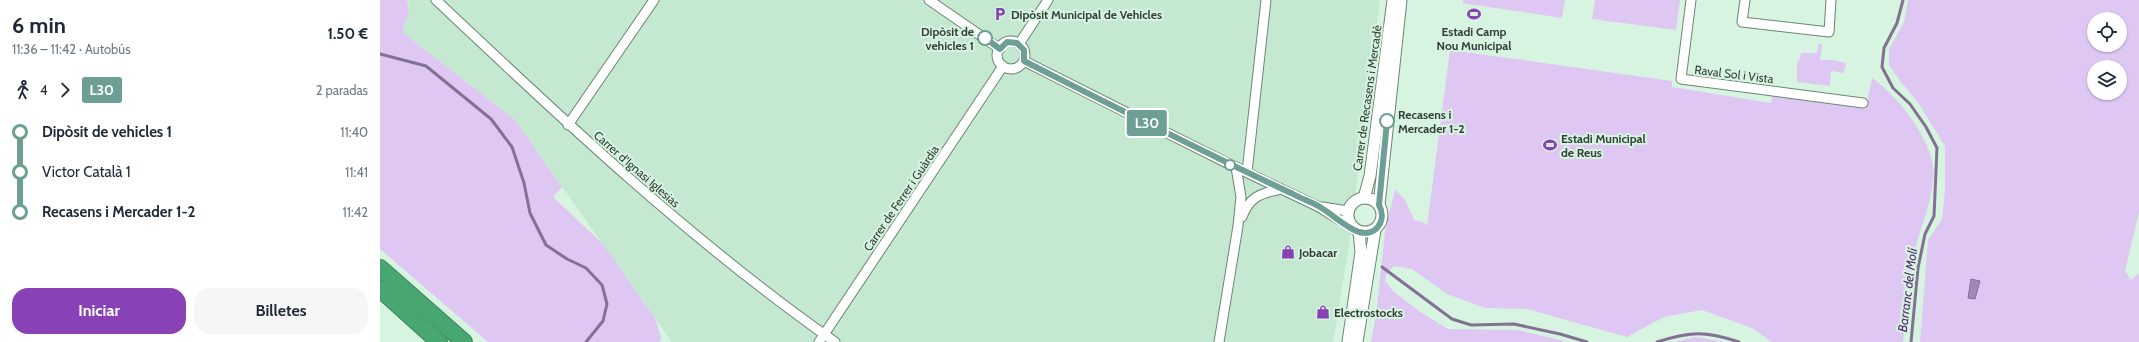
<!DOCTYPE html>
<html lang="es">
<head>
<meta charset="utf-8">
<style>
	:root { --surface:#fff; --page:#f6f6f7; --text:#1f2937; --muted:#747a83; --accent:#8842b6 }
	body { margin:0; font-family:Cabin,sans-serif; background:var(--page); color:var(--text); height:100vh; display:flex; flex-direction:column; font-size:15px; white-space:nowrap }
	* { box-sizing:border-box; margin:0 }
	p { font-size:13px; color:var(--muted) }
	.icon { flex:none; width:22px; height:22px; fill:none; stroke:currentColor; stroke-width:2; stroke-linecap:round; stroke-linejoin:round }
	.map { position:relative; flex:1; overflow:hidden }
	.drawer { display:flex; flex-direction:column; background:var(--surface); width:380px }
	.drawer>* { flex:none }
	.badge { padding:0 8px; border-radius:3px; font-size:14px; line-height:26px }
	.controls { position:absolute; left:1707px; top:12px; display:grid; gap:8px }
	.controls a { display:grid; place-items:center; width:40px; height:40px; border-radius:50%; background:var(--surface); box-shadow:0 1px 3px #0004; font-size:20px }
	.map>.badge { position:absolute; translate:-50% -50%; box-shadow:0 0 0 2px #fff }
	.legs { display:flex; align-items:center; gap:6px; height:44px; padding:0 12px; font-size:13px }
	.legs p { margin-inline-start:auto }
	.head { display:flex; align-items:center; justify-content:space-between; height:68px; padding:0 12px }
	h1 { font-size:22px; font-weight:700; line-height:30px }
	.cta { display:flex; gap:8px; margin-top:auto; padding:8px 12px }
	.cta a { flex:1; height:46px; border-radius:16px; background:var(--accent); color:#fff; font-size:16px; font-weight:700; line-height:46px; text-align:center }
	.cta a+a { background:var(--page); color:var(--text) }
	ul { padding:0 12px; list-style:none }
	li { display:flex; align-items:center; gap:14px; height:40px; font-size:15px }
	li i { display:grid; place-items:center; width:6px; height:100%; margin:0 5px; background:currentColor }
	li i::after { content:''; width:10px; height:10px; margin:-5px; border:3px solid; border-radius:50%; background:var(--surface) }
	li p { margin-inline-start:auto }
	li:first-child i { background:linear-gradient(#0000 50%,currentColor 0) }
	li:last-child i { background:linear-gradient(currentColor 50%,#0000 0) }
	main { display:flex; flex:1; min-height:0 }
	.map>svg:first-child { display:block }
</style>
</head>
<body>
<main>
<section class="drawer">
<div class="head"><div><h1>6 min</h1><p>11:36 – 11:42 · Autobús</p></div><b>1.50 €</b></div>
<div class="legs"><svg class="icon" aria-label="walk" viewBox="0 0 24 24"><circle cx="13" cy="4" r="2"/><path d="M13 8l-2 6 4 7M11 14l-3 7M7 12l3-4h3l4 4"/></svg>4<svg class="icon" aria-label="forward" viewBox="0 0 24 24"><path d="M9 5l7 7-7 7"/></svg><b class="badge" style="background:#6e9f95;color:#fff">L30</b><p>2 paradas</p></div>
<ul>
<li><i style="color:#6e9f95"></i><b>Dipòsit de vehicles 1</b><p>11:40</p></li>
<li><i style="color:#6e9f95"></i><span>Victor Català 1</span><p>11:41</p></li>
<li><i style="color:#6e9f95"></i><b>Recasens i Mercader 1-2</b><p>11:42</p></li>
</ul>
<div class="cta"><a>Iniciar</a><a>Billetes</a></div>
</section>
<div class="map">
<svg width="1759" height="342" viewBox="0 0 1759 342">
	<rect width="100%" height="100%" fill="#d7f4e0"/>
	<polygon fill="#c5e8d0" points="27,0 1000,0 968,251 953,342 292,342 135,120 22,32 26,23 29,5"/>
	<g fill="#dfc7f4" fill-rule="evenodd">
		<polygon points="0,0 27,0 29,12 22,32 135,120 182,187 173,197 223,244 275,318 281,337 280,342 108,342 0,249"/>
		<polygon points="1083,0 1185,0 1182,18 1082,3"/>
		<polygon points="1215,0 1300,0 1296,30 1212,19"/>
		<path d="M 1528,0 L 1759,0 L 1759,212 L 1745,271 L 1751,280 L 1759,273 L 1759,342 L 1540,342 L 1548,240 L 1562,219 L 1565,191 L 1565,146 L 1537,101 L 1520,81 L 1509,65 L 1509,49 L 1524,22 ZM 1714,19 L 1740,19 L 1740,45 L 1714,45 ZM 1714,67 L 1740,67 L 1740,93 L 1714,93 Z"/>
		<polygon points="1438,44 1442,44 1440,60 1453,60 1466,63 1464,73 1451,71 1450,86 1417,82 1417,61 1419,61 1421,53 1437,53"/>
		<path d="M 1070,50 L 1292,81 L 1292,87 L 1391,103 L 1392,96 L 1486,107 L 1492,78 C 1517,95 1548,135 1553,166 C 1554,172 1553,181 1552,187 C 1550,208 1541,225 1536,246 C 1530,277 1527,310 1523,342 L 1392,342 L 1372,328 L 1322,310 L 1284,317 L 1247,337 L 1147,309 L 1105,308 L 1067,294 L 1032,269 L 1014,266 L 1006,275 L 1005,281 L 1013,291 L 1039,311 L 1068,329 L 1138,330 L 1188,342 L 991,342 L 996,316 L 1005,232 L 1015,189 L 1025,200 L 1034,220 L 1045,223 L 1047,226 Z"/>
		<polygon points="1315,337 1344,342 1295,342"/>
	</g>
	<polygon fill="#a386ba" stroke="#827193" points="1591,279 1600,281 1595,299 1588,298"/>
	<g fill="none" stroke-linecap="round" stroke-linejoin="round">
		<g stroke="#827193" stroke-width="3">
			<polyline points="1523,0 1517,23 1504,48 1502,67 1513,88 1530,104 1546,127 1557,148 1554,216 1545,234 1538,268 1531,342"/>
			<polyline points="0,54 46,66 111,119 132,147 144,183 150,213 166,245 187,259 206,268 222,285 227,304 223,321 206,342"/>
			<polyline points="1002,267 1072,319 1091,325 1134,324 1180,334 1207,342"/>
			<path d="M 1277,342 C 1311,331 1326,331 1359,342"/>
		</g>
		<g stroke="#6c8674" stroke-width="11">
			<g id="minor">
				<path d="M 56,0 C 183,120 311,241 455,342"/>
				<polyline points="549,0 620,49"/>
				<polyline points="1311,0 1301,79 1483,103"/>
				<polyline points="1365,0 1362,22 1449,32 1451,0"/>
				<circle cx="631" cy="55" r="14"/>
				<polyline points="639,44 668,0"/>
				<polyline points="644,61 849,164 939,207 976,230"/>
				<polyline points="188,125 274,0"/>
				<polyline points="867,172 886,0"/>
				<polyline points="942,207 968,211"/>
				<path d="M 862,217 C 869,197 881,193 901,189"/>
				<polyline points="439,342 623,66"/>
				<polyline points="839,342 858,226 861,197 856,167"/>
			</g>
		</g>
		<g stroke="#6c8674" stroke-width="13">
			<g id="tertiary">
				<circle cx="985" cy="215" r="17"/>
				<polyline points="984,198 990,176 1013,0"/>
				<polyline points="999,205 1021,0"/>
				<polyline points="968,342 981,252 979,232"/>
				<polyline points="977,342 995,230"/>
			</g>
		</g>
		<g stroke="#41825d" stroke-width="18">
			<g id="motorway">
				<polyline points="0,268 84,342"/>
				<polyline points="0,289 59,342"/>
			</g>
		</g>
		<use href="#minor" stroke="#fff" stroke-width="9"/>
		<use href="#tertiary" stroke="#fff" stroke-width="11"/>
		<use href="#motorway" stroke="#48a671" stroke-width="16"/>
	</g>
	<g fill="none" stroke-linecap="round" stroke-linejoin="round">
		<g stroke="#fff" stroke-width="9">
			<path id="line-1" d="M 605,38 L 620,49 L 627,42 L 637,43 L 644,50 L 644,61 C 733,106 823,152 913,194 C 922,199 932,202 940,207 C 952,214 966,228 979,232 C 997,237 1007,219 999,205 L 1007,121"/>
		</g>
		<use href="#line-1" stroke="#6e9f95" stroke-width="6"/>
	</g>
	<defs>
		<g id="parking-bare" transform="scale(1.08)"><path d="M-3.5-5.5H1a3.5 3.5 0 0 1 0 7H-1V5.5H-3.5ZM-1-3.4V-.6H.8a1.4 1.4 0 0 0 0-2.8Z" fill="#8842b6" stroke="#d7f4e0" stroke-width="2.5" paint-order="stroke"/></g>
		<g id="stadium-bare" transform="scale(1.08)"><path d="M0-5a6.5 5 0 1 0 0 10a6.5 5 0 1 0 0-10ZM-3.5-1.8h7v3.6h-7Z" fill="#8842b6" stroke="#d7f4e0" stroke-width="2.5" paint-order="stroke"/></g>
		<g id="shop-bare" transform="scale(1.08)"><path d="M-5-2.5h2.3a2.7 3.5 0 0 1 5.4 0H5L5.5 6h-11ZM-1.5-2.5h3a1.5 2.3 0 0 0-3 0Z" fill="#8842b6" stroke="#d7f4e0" stroke-width="2.5" paint-order="stroke"/></g>
	</defs>
	<g fill-rule="evenodd">
		<use href="#parking-bare" x="620" y="14"/>
		<use href="#stadium-bare" x="1094" y="14"/>
		<use href="#stadium-bare" x="1170" y="145"/>
		<use href="#shop-bare" x="908" y="252"/>
		<use href="#shop-bare" x="943" y="312"/>
	</g>
	<g fill="#fff" stroke="#6e9f95" stroke-width="2">
		<circle cx="605" cy="38" r="7"/>
		<circle cx="1007" cy="121" r="7"/>
		<circle cx="850" cy="165" r="5"/>
	</g>
	<g text-anchor="middle" dominant-baseline="central" stroke-width="4" stroke-linejoin="round" paint-order="stroke">
		<g font-size="12" font-weight="bold" fill="#343f38" stroke="#d7f4e0" text-anchor="start">
			<text x="631" y="14">Dipòsit Municipal de Vehicles</text>
			<text x="1094" y="31" text-anchor="middle">Estadi Camp<tspan x="1094" dy="14">Nou Municipal</tspan></text>
			<text x="1181" y="138">Estadi Municipal<tspan x="1181" dy="14">de Reus</tspan></text>
			<text x="919" y="252">Jobacar</text>
			<text x="954" y="312">Electrostocks</text>
		</g>
		<g font-size="12" font-weight="bold" fill="#343f38" stroke="#d7f4e0" text-anchor="end">
			<text x="594" y="31">Dipòsit de<tspan x="594" dy="14">vehicles 1</tspan></text>
			<text x="1018" y="114" text-anchor="start">Recasens i<tspan x="1018" dy="14">Mercader 1-2</tspan></text>
		</g>
		<g font-size="12" fill="#343f38" stroke="#d7f4e0">
			<text transform="translate(1354 74) rotate(7)">Raval Sol i Vista</text>
			<text transform="translate(987 98) rotate(-82)">Carrer de Recasens i Mercadè</text>
			<text transform="translate(257 169) rotate(41)">Carrer d'Ignasi Iglesias</text>
			<text transform="translate(521 198) rotate(-56)">Carrer de Ferrer i Guàrdia</text>
		</g>
		<g font-size="13" font-style="italic" fill="#542e6f" stroke="#d7f4e0">
			<text transform="translate(1527 290) rotate(-83)">Barranc del Molí</text>
		</g>
	</g>
</svg>
<div class="controls">
<a><svg class="icon" aria-label="locate" viewBox="0 0 24 24"><circle cx="12" cy="12" r="6"/><path d="M12 2v4M12 18v4M2 12h4M18 12h4"/></svg></a>
<a><svg class="icon" aria-label="layers" viewBox="0 0 24 24"><path d="M12 4l9 5-9 5-9-5zM3 14l9 5 9-5"/></svg></a>
</div>
<b class="badge" style="left:767px;top:123px;background:#6e9f95;color:#fff">L30</b>
</div>
</main>
</body>
</html>
